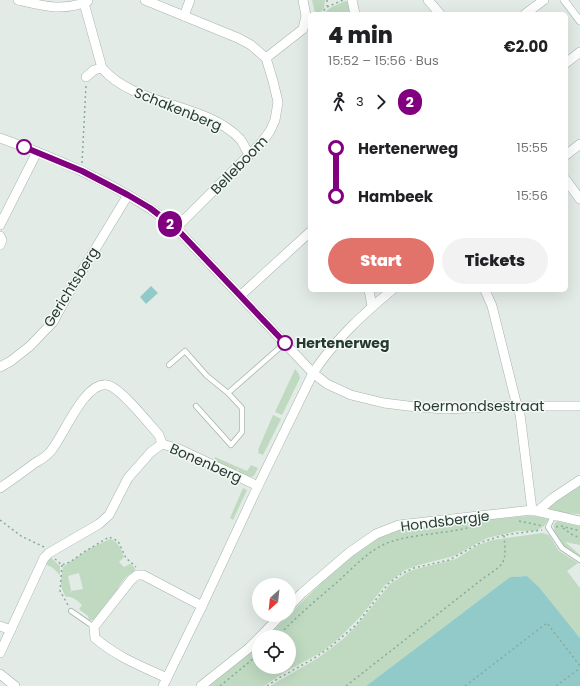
<!DOCTYPE html>
<html lang="en">
<head>
<meta charset="utf-8">
<style>
	:root { --surface:#fff; --page:#f2f2f2; --text:#202124; --muted:#757577; --accent:#e2736b }
	body { margin:0; font-family:Poppins,sans-serif; background:var(--page); color:var(--text); height:100vh; display:flex; flex-direction:column; font-size:15px; white-space:nowrap }
	* { box-sizing:border-box; margin:0 }
	p { font-size:13px; color:var(--muted) }
	.icon { flex:none; width:22px; height:22px; fill:none; stroke:currentColor; stroke-width:2; stroke-linecap:round; stroke-linejoin:round }
	.map { position:relative; flex:1; overflow:hidden }
	.side { position:absolute; left:308px; top:12px; width:260px; height:280px; display:flex; flex-direction:column; background:var(--surface); border-radius:6px; box-shadow:0 4px 16px #0002 }
	.side>* { flex:none }
	.badge { padding:0 8px; border-radius:13px; font-size:14px; line-height:26px }
	.needle { width:26px; rotate:207deg }
	.controls { position:absolute; left:252px; top:578px; display:grid; gap:8px }
	.controls a { display:grid; place-items:center; width:44px; height:44px; border-radius:50%; background:var(--surface); box-shadow:0 4px 16px #0002; font-size:20px }
	.map>.badge { position:absolute; translate:-50% -50%; box-shadow:0 0 0 2px #fff }
	.legs { display:flex; align-items:center; gap:6px; height:44px; padding:0 20px; font-size:13px }
	.legs p { margin-inline-start:auto }
	.head { display:flex; align-items:center; justify-content:space-between; height:68px; padding:0 20px }
	h1 { font-size:22px; font-weight:800; line-height:30px }
	.cta { display:flex; gap:8px; margin-top:auto; padding:8px 20px }
	.cta a { flex:1; height:46px; border-radius:24px; background:var(--accent); color:#fff; font-size:16px; font-weight:800; line-height:46px; text-align:center }
	.cta a+a { background:var(--page); color:var(--text) }
	ul { padding:0 20px; list-style:none }
	li { display:flex; align-items:center; gap:14px; height:48px; font-size:15px }
	li i { display:grid; place-items:center; width:6px; height:100%; margin:0 5px; background:currentColor }
	li i::after { content:''; width:10px; height:10px; margin:-5px; border:3px solid; border-radius:50%; background:var(--surface) }
	li p { margin-inline-start:auto }
	li:first-child i { background:linear-gradient(#0000 50%,currentColor 0) }
	li:last-child i { background:linear-gradient(currentColor 50%,#0000 0) }
	.map>svg:first-child { display:block }
</style>
</head>
<body>
<div class="map">
<svg width="580" height="686" viewBox="0 0 580 686">
	<rect width="100%" height="100%" fill="#e3ebe6"/>
	<g fill="#bfdac1" fill-rule="evenodd">
		<polygon points="312,0 325,0 324,8 319,14 315,13"/>
		<polygon points="345,1 348,2 351,14 323,14 330,8"/>
		<polygon points="295,369 299,374 300,378 282,415 275,412"/>
		<polygon points="273,415 281,419 263,455 258,453 259,451 258,450"/>
		<polygon points="215,457 247,471 251,465 258,468 254,476 249,477 238,472 239,470 237,469 236,471 214,460"/>
		<polygon points="580,484 580,514 565,513 548,509 548,506"/>
		<polygon points="243,488 247,490 233,520 230,518"/>
		<polygon points="527,516 537,516 549,518 544,526 536,531 518,531 487,538 454,556 419,565 405,570 385,585 362,615 338,639 322,652 285,672 264,686 209,686 259,644 259,667 289,667 289,637 267,637 339,565 372,540 396,529 411,527"/>
		<path d="M 558,520 L 580,525 L 580,545 L 565,542 L 580,555 L 580,557 C 568,549 552,540 554,524 Z"/>
		<polygon points="542,533 549,535 559,551 578,563 567,571 580,588 580,638 539,587 527,576 510,577 366,686 270,686 318,658 343,639 358,624 390,584 408,572 416,569 456,559 478,545 493,540"/>
		<path d="M 110,539 C 119,542 121,549 124,557 L 119,562 L 124,567 L 130,564 L 135,568 L 134,572 C 125,575 118,586 116,594 L 113,595 L 101,610 L 101,614 L 94,620 L 89,620 L 88,616 L 79,609 L 82,605 C 78,601 72,596 66,597 C 59,585 61,581 63,567 L 91,548 ZM 79,573 L 83,589 L 71,591 L 69,594 L 71,590 L 68,576 Z"/>
		<polygon points="50,557 60,566 60,575 53,568 45,564"/>
	</g>
	<g fill="#92cac9">
		<polygon points="151,286 158,293 146,304 140,297"/>
		<polygon points="527,576 539,587 580,638 580,686 366,686 510,577"/>
	</g>
	<g fill="none" stroke-linecap="round" stroke-linejoin="round">
		<g stroke="#a6b3ac" stroke-width="6">
			<g id="service">
				<polyline points="169,365 185,351 207,376 228,393 285,343"/>
				<polyline points="196,406 231,445 242,432 242,408 228,393"/>
				<polyline points="554,514 548,527 562,548 580,560"/>
				<polyline points="71,611 94,627"/>
			</g>
		</g>
		<g stroke="#a6b3ac" stroke-width="8">
			<polyline id="pedestrian" points="564,0 580,21"/>
		</g>
		<g stroke="#a6b3ac" stroke-width="10">
			<g id="minor">
				<path d="M 18,0 C 43,6 64,12 88,1"/>
				<polyline points="145,0 238,38 251,45 266,58 273,81 278,102 275,120 270,131 262,142 176,228"/>
				<polyline points="352,0 355,14"/>
				<polyline points="428,0 440,14"/>
				<polyline points="84,3 102,68 94,70 86,77"/>
				<polyline points="525,14 544,0"/>
				<polyline points="184,16 190,0"/>
				<polyline points="266,58 303,29 306,16 303,0"/>
				<polyline points="566,63 580,52"/>
				<path d="M 102,68 C 135,107 205,102 240,139 C 244,144 246,150 249,155"/>
				<path d="M 0,138 C 52,157 103,178 149,208 C 159,214 167,222 176,228 L 313,373 L 327,384 L 351,395 L 384,403 L 408,406 L 444,409 L 517,406 L 580,406"/>
				<polyline points="566,155 580,144"/>
				<polyline points="566,180 580,199"/>
				<polyline points="0,225 37,152"/>
				<polyline points="0,236 2,240 0,245"/>
				<polyline points="369,290 372,306"/>
				<polyline points="485,290 492,306 517,406 520,414 532,510"/>
				<polyline points="240,296 310,232"/>
				<polyline points="0,367 11,361 30,346 53,322 71,289 128,195"/>
				<path d="M 0,488 C 12,480 23,472 35,463 C 40,460 46,457 50,452 C 63,438 84,381 107,385 C 119,386 150,425 159,435 L 162,444"/>
				<polyline points="539,510 553,498 580,480"/>
				<polyline points="289,607 302,593 350,552 376,534 399,525 532,510 580,521"/>
				<polyline points="0,626 11,630"/>
				<polyline points="260,637 281,615"/>
				<polyline points="0,653 44,558 49,553 99,524 109,515 128,478 151,452 162,444 179,449 258,486"/>
				<polyline points="0,674 15,686"/>
				<path d="M 167,678 C 141,666 117,657 95,638 L 94,627 L 131,580 L 137,575 L 143,575 L 202,606"/>
				<path d="M 163,686 L 202,606 L 258,486 L 313,373 C 334,341 362,315 392,290"/>
				<polyline points="201,686 249,648 259,638"/>
			</g>
		</g>
		<g stroke="#87ab9a" stroke-width="1.5" stroke-dasharray="2 3" stroke-linecap="butt">
			<polyline points="327,0 327,6"/>
			<polyline points="320,14 327,7 343,0"/>
			<polyline points="82,163 86,85"/>
			<polyline points="0,520 21,536 44,547"/>
			<polyline points="519,521 543,526"/>
			<polyline points="556,527 561,526 580,531"/>
			<polyline points="563,528 571,534 580,538"/>
			<polyline points="55,559 62,565 70,562 84,552 109,537 118,541 126,558 136,567"/>
			<polyline points="62,565 60,591 68,605"/>
			<path d="M 277,637 C 295,618 315,601 335,584 C 352,569 371,547 393,541 C 420,533 448,534 474,526"/>
			<polyline points="220,686 259,654"/>
			<polyline points="267,686 279,678 313,659 329,648 356,625 388,584 401,574 414,568 449,560 482,542 504,535 542,530"/>
			<path d="M 346,686 L 485,577 C 507,563 506,561 504,535"/>
			<polyline points="465,686 547,623 580,666"/>
			<polyline points="556,686 580,668"/>
		</g>
		<use href="#service" stroke="#fff" stroke-width="4.5"/>
		<use href="#pedestrian" stroke="#fff" stroke-width="7"/>
		<use href="#minor" stroke="#fff" stroke-width="9"/>
	</g>
	<g fill="none" stroke-linecap="round" stroke-linejoin="round">
		<g stroke="#fff" stroke-width="9">
			<polyline id="line-1" points="24,147 82,171 128,195 150,208 176,228 285,343"/>
		</g>
		<use href="#line-1" stroke="#800080" stroke-width="6"/>
	</g>
	<g fill="#fff" stroke="#800080" stroke-width="2">
		<circle cx="24" cy="147" r="7"/>
		<circle cx="285" cy="343" r="7"/>
	</g>
	<g text-anchor="middle" dominant-baseline="central" stroke-width="3" stroke-linejoin="round" paint-order="stroke">
		<g font-size="14" fill="#253b31" stroke="#f3f8f5">
			<text transform="translate(178 109) rotate(22)">Schakenberg</text>
			<text transform="translate(239 165) rotate(-46)">Belleboom</text>
			<text transform="translate(71 287) rotate(-58)">Gerichtsberg</text>
			<text x="479" y="406">Roermondsestraat</text>
			<text transform="translate(206 463) rotate(24)">Bonenberg</text>
			<text transform="translate(445 521) rotate(-7)">Hondsbergje</text>
		</g>
		<g font-size="14" font-weight="bold" fill="#253b31" stroke="#f3f8f5" text-anchor="start">
			<text x="296" y="343">Hertenerweg</text>
		</g>
	</g>
</svg>
<div class="controls">
<a><svg class="needle" viewBox="-14 -14 28 28"><path d="M0-13l5 13h-10z" fill="#e53935"/><path d="M0 13l5-13h-10z" fill="#757577"/></svg></a>
<a><svg class="icon" aria-label="locate" viewBox="0 0 24 24"><circle cx="12" cy="12" r="6"/><path d="M12 2v4M12 18v4M2 12h4M18 12h4"/></svg></a>
</div>
<b class="badge" style="left:170px;top:224px;background:#800080;color:#fff">2</b>
<section class="side">
<div class="head"><div><h1>4 min</h1><p>15:52 – 15:56 · Bus</p></div><b>€2.00</b></div>
<div class="legs"><svg class="icon" aria-label="walk" viewBox="0 0 24 24"><circle cx="13" cy="4" r="2"/><path d="M13 8l-2 6 4 7M11 14l-3 7M7 12l3-4h3l4 4"/></svg>3<svg class="icon" aria-label="forward" viewBox="0 0 24 24"><path d="M9 5l7 7-7 7"/></svg><b class="badge" style="background:#800080;color:#fff">2</b></div>
<ul>
<li><i style="color:#800080"></i><b>Hertenerweg</b><p>15:55</p></li>
<li><i style="color:#800080"></i><b>Hambeek</b><p>15:56</p></li>
</ul>
<div class="cta"><a>Start</a><a>Tickets</a></div>
</section>
</div>
</body>
</html>
